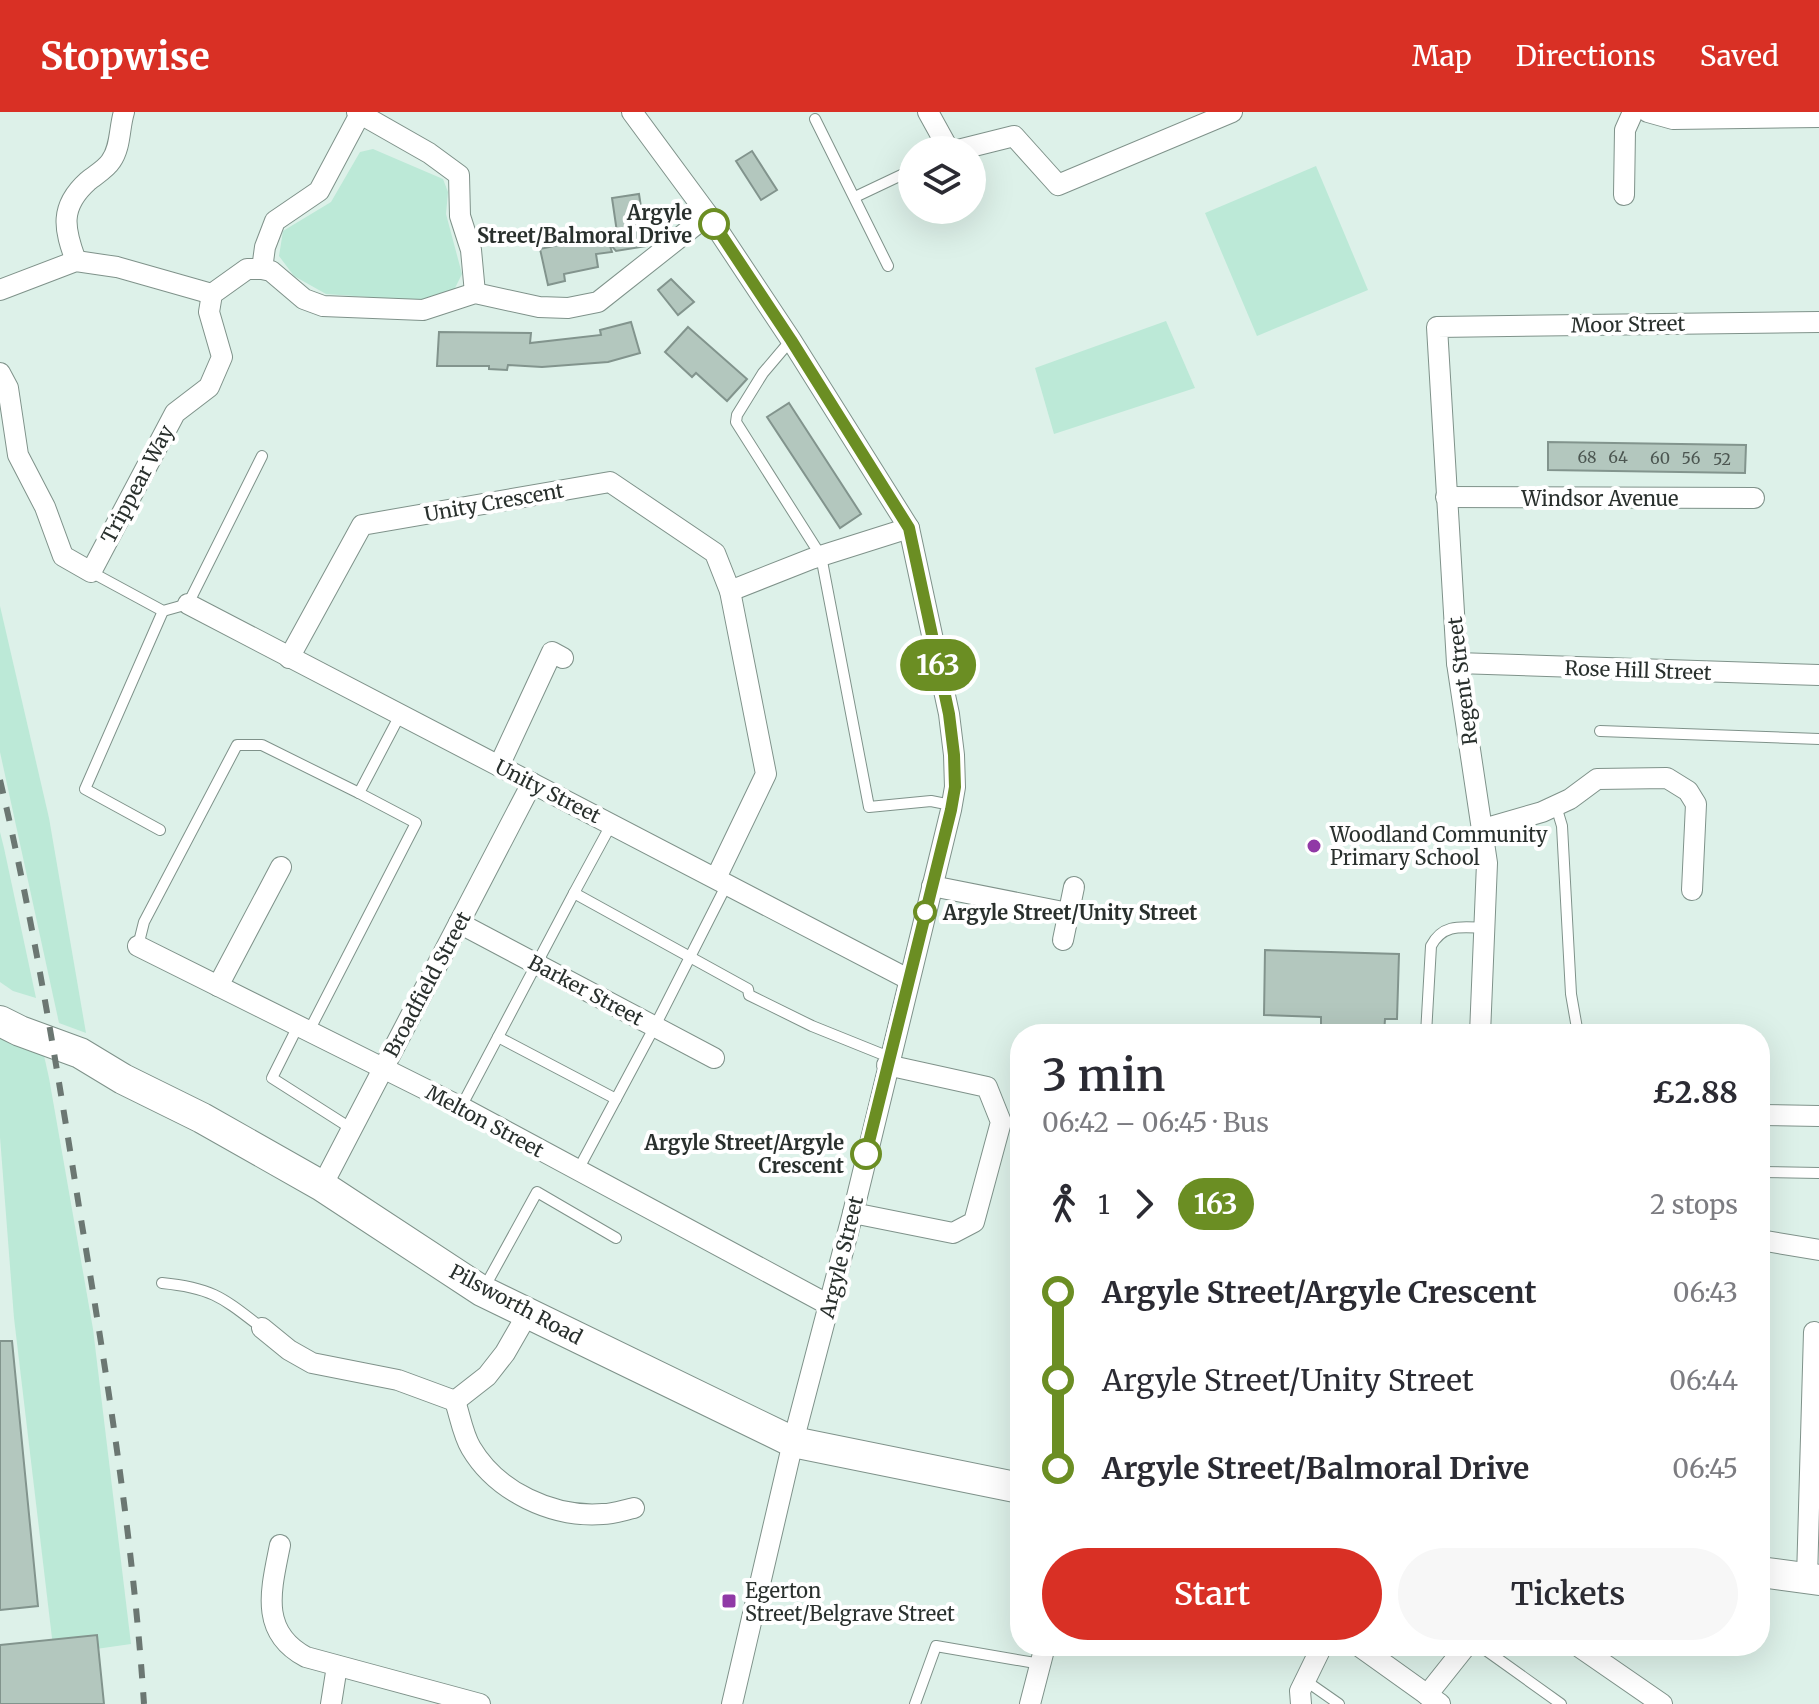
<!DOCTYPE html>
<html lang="en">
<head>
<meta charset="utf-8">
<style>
	:root { --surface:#fff; --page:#f7f7f7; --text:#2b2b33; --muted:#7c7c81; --accent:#d93025 }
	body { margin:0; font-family:Merriweather,serif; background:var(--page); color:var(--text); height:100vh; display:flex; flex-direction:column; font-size:30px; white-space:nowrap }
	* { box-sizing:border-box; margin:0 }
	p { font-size:26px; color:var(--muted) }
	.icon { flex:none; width:44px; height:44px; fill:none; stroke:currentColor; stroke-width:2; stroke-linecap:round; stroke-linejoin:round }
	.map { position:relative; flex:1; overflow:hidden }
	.panel { position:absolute; left:1010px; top:912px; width:760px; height:632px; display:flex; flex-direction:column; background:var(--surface); border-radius:32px; box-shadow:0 8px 32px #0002 }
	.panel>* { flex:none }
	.badge { padding:0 16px; border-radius:26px; font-size:28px; line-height:52px }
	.fabs { position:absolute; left:898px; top:24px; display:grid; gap:16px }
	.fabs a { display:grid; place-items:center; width:88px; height:88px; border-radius:50%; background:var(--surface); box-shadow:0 8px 32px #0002; font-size:40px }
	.map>.badge { position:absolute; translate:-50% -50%; box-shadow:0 0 0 4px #fff }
	.legs { display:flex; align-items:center; gap:12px; height:88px; padding:0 32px; font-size:26px }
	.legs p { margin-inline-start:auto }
	.overview { display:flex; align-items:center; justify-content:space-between; height:136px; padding:0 32px }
	h1 { font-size:44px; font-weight:600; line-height:60px }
	.primary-button { display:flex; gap:16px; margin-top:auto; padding:16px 32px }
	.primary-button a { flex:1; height:92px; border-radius:48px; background:var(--accent); color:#fff; font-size:32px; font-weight:600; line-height:92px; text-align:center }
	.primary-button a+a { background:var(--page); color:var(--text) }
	ul { padding:0 32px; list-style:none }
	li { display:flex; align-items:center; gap:28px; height:88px; font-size:30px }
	li i { display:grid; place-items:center; width:12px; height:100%; margin:0 10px; background:currentColor }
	li i::after { content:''; width:20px; height:20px; margin:-10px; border:6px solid; border-radius:50%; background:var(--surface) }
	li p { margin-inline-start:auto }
	li:first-child i { background:linear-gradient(#0000 50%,currentColor 0) }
	li:last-child i { background:linear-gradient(currentColor 50%,#0000 0) }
	header { display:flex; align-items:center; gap:48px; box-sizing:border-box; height:112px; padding:0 40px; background:var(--accent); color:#fff }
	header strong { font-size:38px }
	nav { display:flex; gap:44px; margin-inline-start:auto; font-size:28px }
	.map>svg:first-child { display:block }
</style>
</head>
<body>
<header>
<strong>Stopwise</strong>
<nav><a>Map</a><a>Directions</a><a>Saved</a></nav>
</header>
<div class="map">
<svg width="1819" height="1592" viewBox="0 0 1819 1592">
	<rect width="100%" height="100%" fill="#ddf1e9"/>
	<g fill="#bce9d7">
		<polygon points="373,37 443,67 448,80 446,102 462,162 454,178 425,189 326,182 294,164 279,144 283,119 331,90 360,40"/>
		<polygon points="1316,54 1368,178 1257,224 1205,101"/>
		<polygon points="1166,209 1195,276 1054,322 1035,256"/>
		<polygon points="0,494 49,706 86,921 59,911 0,640"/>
		<polygon points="0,720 4,736 36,886 13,879 0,870"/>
		<polygon points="0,925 43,939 49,966 93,1217 131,1532 54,1543 14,1206 0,1025"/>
	</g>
	<g fill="#b3c7be" stroke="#82948d" stroke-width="2">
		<polygon points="752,39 777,78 761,88 736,49"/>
		<polygon points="639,82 647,134 616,139 609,131 612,140 596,142 598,155 564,162 565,169 548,173 540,137 617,120 612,86"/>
		<polygon points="671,167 694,190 678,203 658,178"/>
		<polygon points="631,210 640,241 608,250 542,255 508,253 507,258 489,257 489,254 437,254 439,220 531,221 530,231 601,223 600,218"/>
		<polygon points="688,215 747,267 727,289 696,261 692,265 665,240"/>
		<polygon points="789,291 861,402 840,416 767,305"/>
		<polygon points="1548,330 1746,333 1745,361 1548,358"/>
		<polygon points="1265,838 1399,842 1397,907 1385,907 1384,922 1321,922 1321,905 1264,903"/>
		<polygon points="0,1229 12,1229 38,1494 0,1498"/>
		<polygon points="97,1523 104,1592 0,1592 0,1533"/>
	</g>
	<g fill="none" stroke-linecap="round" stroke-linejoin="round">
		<g stroke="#7f928a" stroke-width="12">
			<g id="lane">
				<polyline points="815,7 888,154"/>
				<polyline points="855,85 912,58"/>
				<polyline points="791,228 763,261 737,303 736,310 821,444 869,695 931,689 951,693"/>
				<polyline points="91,460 163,499 188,492 262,344"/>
				<polyline points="1600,619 1819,627"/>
				<polyline points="1556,694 1562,714 1571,882 1578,922"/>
				<polyline points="612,711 574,781 748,877 749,883 812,914 889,945"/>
				<polyline points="160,718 85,677 163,499"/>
				<polyline points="138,834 144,810 237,633 262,633 359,681"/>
				<polyline points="298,914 272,966 352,1017"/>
				<polyline points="309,919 416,711 359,681 400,603"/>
				<path d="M 1426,922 L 1431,834 C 1443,811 1462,815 1485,816"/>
				<polyline points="498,925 616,987"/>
				<polyline points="461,995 574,781"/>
				<polyline points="578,1058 655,914 727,772"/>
				<polyline points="1760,1060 1819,1061"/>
				<path d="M 162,1171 C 213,1176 223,1186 262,1216"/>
				<polyline points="483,1178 537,1080 616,1126"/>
				<polyline points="1480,1534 1561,1592"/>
				<polyline points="1306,1569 1339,1592"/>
				<polyline points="915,1592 936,1534 1041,1552"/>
			</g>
		</g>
		<g stroke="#7f928a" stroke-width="22">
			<g id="street">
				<polyline points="357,0 429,41 459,63 460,104 471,138 475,181"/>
				<polyline points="632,0 708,103 791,228 909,416 949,602 954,643 955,675 951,698 853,1101 793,1330 732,1592"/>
				<polyline points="928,0 949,38"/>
				<polyline points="1648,0 1673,7 1819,5"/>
				<polyline points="958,38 1014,24 1058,73 1232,0"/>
				<polyline points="1624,83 1625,18 1633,0"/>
				<path d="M 76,149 C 64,117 59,95 88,69 C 95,63 106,57 111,49 C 121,35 119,16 124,0"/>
				<polyline points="262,157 265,135 275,109 319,79 360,2"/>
				<polyline points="0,178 76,149 117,155 212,182"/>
				<polyline points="0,261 8,276 18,343 45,395 63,444 91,460 175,301 209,275 222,245 209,200 212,182 247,157 262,157 271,159 304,187 323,194 423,198 475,181 539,195 568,196 598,190 708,103"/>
				<polyline points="1446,385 1754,386"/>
				<polyline points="730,479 811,447 909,416"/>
				<polyline points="188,492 908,867"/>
				<polyline points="289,546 362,413 610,370 715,441 730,479 766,662 716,766"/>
				<polyline points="1457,551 1819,563"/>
				<polyline points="499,654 552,540 563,546"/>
				<polyline points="1483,717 1542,700 1570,687 1597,667 1667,666 1688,679 1696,692 1692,778"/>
				<polyline points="932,774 1068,801"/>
				<polyline points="459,811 714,946"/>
				<polyline points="1063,828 1074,775"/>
				<polyline points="138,834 461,995 829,1193"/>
				<polyline points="218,874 281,755"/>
				<polyline points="1480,922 1487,751 1457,551 1437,215 1819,210"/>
				<polyline points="1760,1003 1819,1004"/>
				<polyline points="322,1074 532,671"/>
				<polyline points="853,1101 953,1121 974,1110 1001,1010 987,975 887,953"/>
				<polyline points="1760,1128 1819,1138"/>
				<polyline points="262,1216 289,1238 312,1251 398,1268 455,1289"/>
				<path d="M 455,1289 C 460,1304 463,1323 471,1336 C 497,1380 553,1406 603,1402 C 613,1402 624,1398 634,1396"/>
				<polyline points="455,1289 487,1264 505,1241 528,1201"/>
				<path d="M 280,1433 C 271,1478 259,1520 306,1545 L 480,1592"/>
				<polyline points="1807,1466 1814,1220"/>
				<polyline points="1359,1534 1440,1592"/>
				<polyline points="1578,1534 1662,1592"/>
				<polyline points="1427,1583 1466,1534"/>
				<polyline points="331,1592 337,1554"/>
				<polyline points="1030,1592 1045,1534"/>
				<polyline points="1301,1592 1300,1579 1322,1534"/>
			</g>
		</g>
		<g stroke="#7f928a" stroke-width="32">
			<g id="secondary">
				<polyline points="0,909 20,919 80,941 123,967 202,1006 322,1074 482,1179 793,1330 1020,1376"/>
				<polyline points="1760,1460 1819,1468"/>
			</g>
		</g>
		<use href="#lane" stroke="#fff" stroke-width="10"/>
		<use href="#street" stroke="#fff" stroke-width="20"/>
		<use href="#secondary" stroke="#fff" stroke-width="30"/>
		<path stroke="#6b7772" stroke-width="6" stroke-dasharray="14 14" stroke-linecap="butt" d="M 0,668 C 34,811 57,956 80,1101 C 107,1264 133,1427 144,1592"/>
	</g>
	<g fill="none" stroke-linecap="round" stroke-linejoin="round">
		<g stroke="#fff" stroke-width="18">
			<polyline id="line-1" points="714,112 791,228 909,416 949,602 954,643 955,675 951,698 866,1042"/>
		</g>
		<use href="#line-1" stroke="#6b8e23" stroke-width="12"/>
	</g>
	<g fill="#fff" stroke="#6b8e23" stroke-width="4">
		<circle cx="714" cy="112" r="14"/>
		<circle cx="925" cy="800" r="10"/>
		<circle cx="866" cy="1042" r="14"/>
	</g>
	<g fill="#9039a6" stroke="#fff" stroke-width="3">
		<circle cx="1314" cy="734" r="8"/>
		<rect x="721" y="1481" width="16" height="16" rx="4"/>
	</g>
	<g text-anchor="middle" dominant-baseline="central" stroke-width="8" stroke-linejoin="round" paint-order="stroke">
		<g font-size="16" fill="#4c5651">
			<text x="1587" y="345">68</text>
			<text x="1618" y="345">64</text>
			<text x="1660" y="346">60</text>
			<text x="1691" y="346">56</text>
			<text x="1722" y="347">52</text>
		</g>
		<g font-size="20" font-weight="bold" fill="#29302d" stroke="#fff" text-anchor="end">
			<text x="692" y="100">Argyle<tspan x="692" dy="23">Street/Balmoral Drive</tspan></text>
			<text x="943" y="800" text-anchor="start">Argyle Street/Unity Street</text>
			<text x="844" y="1030">Argyle Street/Argyle<tspan x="844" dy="23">Crescent</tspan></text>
		</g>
		<g font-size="20" fill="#29302d" stroke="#fff">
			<text transform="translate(1628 212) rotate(-1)">Moor Street</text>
			<text transform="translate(137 372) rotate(-62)">Trippear Way</text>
			<text x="1600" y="386">Windsor Avenue</text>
			<text transform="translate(494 390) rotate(-10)">Unity Crescent</text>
			<text transform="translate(1638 558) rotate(2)">Rose Hill Street</text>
			<text transform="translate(1462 569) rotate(-97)">Regent Street</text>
			<text transform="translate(548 679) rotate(27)">Unity Street</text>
			<text transform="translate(427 872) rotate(-62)">Broadfield Street</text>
			<text transform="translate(586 878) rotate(28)">Barker Street</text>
			<text transform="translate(485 1009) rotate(28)">Melton Street</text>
			<text transform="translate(841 1145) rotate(-76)">Argyle Street</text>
			<text transform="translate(516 1192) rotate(28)">Pilsworth Road</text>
		</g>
		<g font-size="20" fill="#29302d" stroke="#fff" text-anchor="start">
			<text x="1330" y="722">Woodland Community<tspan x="1330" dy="23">Primary School</tspan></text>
			<text x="745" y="1478">Egerton<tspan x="745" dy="23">Street/Belgrave Street</tspan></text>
		</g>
	</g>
</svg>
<div class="fabs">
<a><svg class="icon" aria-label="layers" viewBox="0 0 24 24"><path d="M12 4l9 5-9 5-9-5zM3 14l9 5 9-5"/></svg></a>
</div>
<b class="badge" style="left:938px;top:553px;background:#6b8e23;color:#fff">163</b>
<section class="panel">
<div class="overview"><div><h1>3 min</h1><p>06:42 – 06:45 · Bus</p></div><b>£2.88</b></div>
<div class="legs"><svg class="icon" aria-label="walk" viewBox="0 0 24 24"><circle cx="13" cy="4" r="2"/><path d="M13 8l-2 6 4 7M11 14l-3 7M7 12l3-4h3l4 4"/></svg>1<svg class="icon" aria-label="forward" viewBox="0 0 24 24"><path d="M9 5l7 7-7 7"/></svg><b class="badge" style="background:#6b8e23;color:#fff">163</b><p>2 stops</p></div>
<ul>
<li><i style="color:#6b8e23"></i><b>Argyle Street/Argyle Crescent</b><p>06:43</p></li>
<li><i style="color:#6b8e23"></i><span>Argyle Street/Unity Street</span><p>06:44</p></li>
<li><i style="color:#6b8e23"></i><b>Argyle Street/Balmoral Drive</b><p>06:45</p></li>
</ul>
<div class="primary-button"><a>Start</a><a>Tickets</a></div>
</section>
</div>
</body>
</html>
